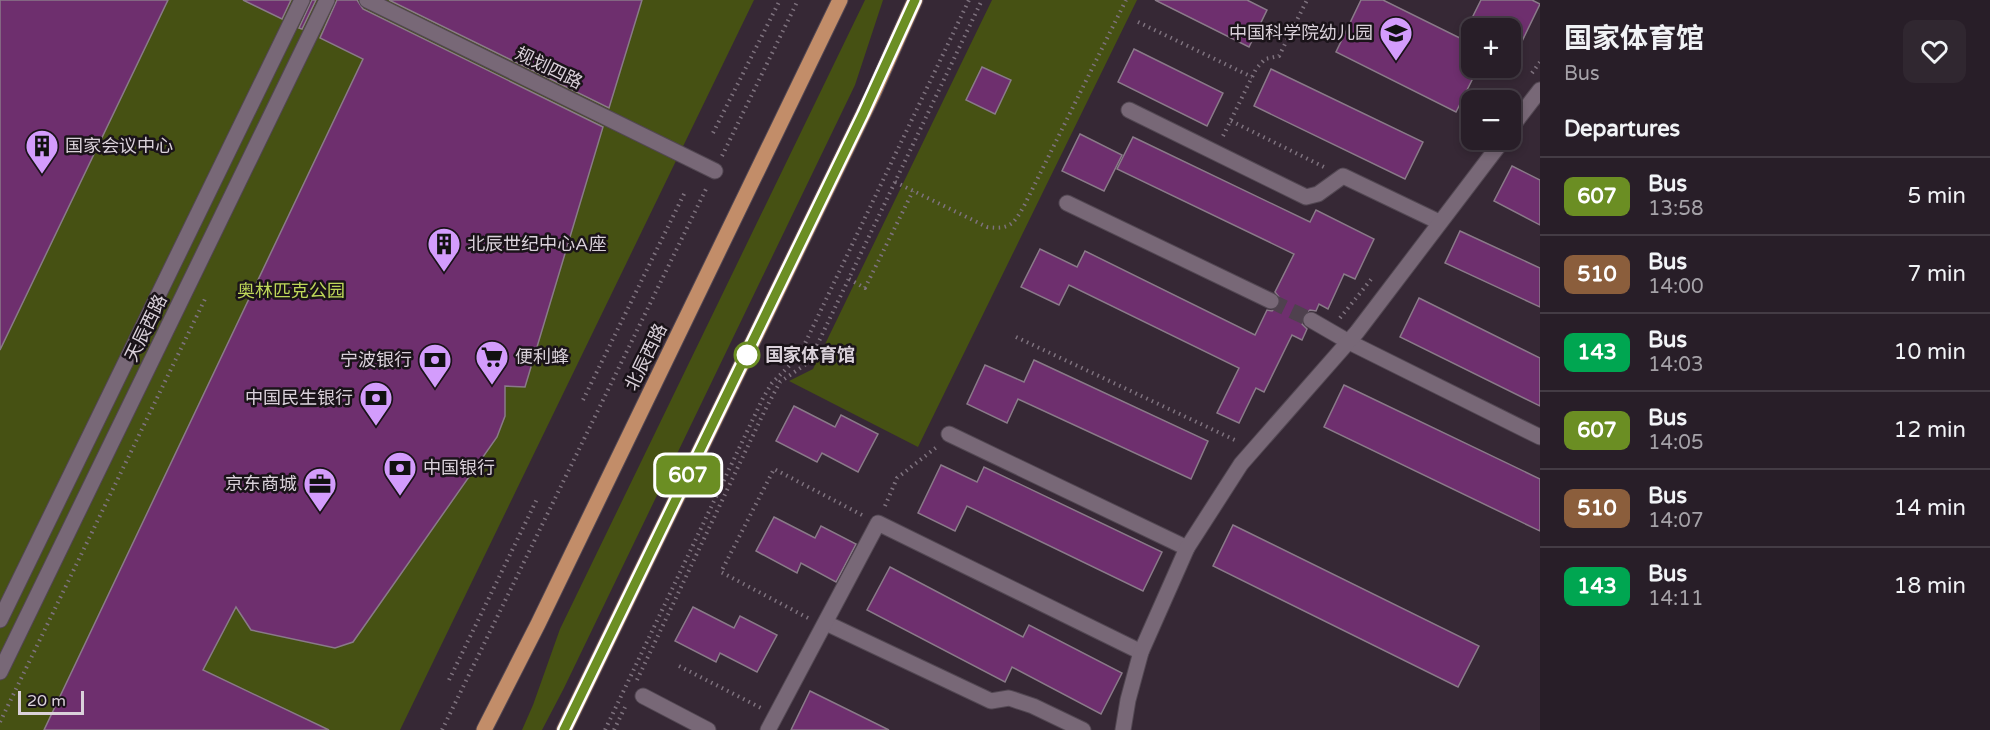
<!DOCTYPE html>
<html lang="en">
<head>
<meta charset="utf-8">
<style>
	:root { --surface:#281e28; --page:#302730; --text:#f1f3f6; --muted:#a5a2a8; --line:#443c45 }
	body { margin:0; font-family:"Varela Round","Noto Sans SC",sans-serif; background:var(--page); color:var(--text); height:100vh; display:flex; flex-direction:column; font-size:22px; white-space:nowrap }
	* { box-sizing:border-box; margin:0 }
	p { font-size:20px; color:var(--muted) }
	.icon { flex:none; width:33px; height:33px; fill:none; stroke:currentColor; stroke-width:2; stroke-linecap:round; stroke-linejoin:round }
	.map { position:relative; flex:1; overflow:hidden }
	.side { display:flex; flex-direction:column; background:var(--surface); width:450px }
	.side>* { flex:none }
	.badge { padding:0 12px; border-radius:9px; font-size:21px; line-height:39px }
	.fabs { position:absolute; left:1461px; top:18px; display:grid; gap:12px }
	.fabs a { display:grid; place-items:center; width:60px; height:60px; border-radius:12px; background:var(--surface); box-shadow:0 3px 9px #0003,0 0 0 2px var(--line); font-size:30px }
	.scale { position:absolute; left:18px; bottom:15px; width:66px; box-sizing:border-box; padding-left:6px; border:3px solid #dad1da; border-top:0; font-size:16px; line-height:21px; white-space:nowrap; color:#dad1da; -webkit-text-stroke:4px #1a1319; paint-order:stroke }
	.map>.badge { position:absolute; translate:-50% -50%; box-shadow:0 0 0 3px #fff }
	h2 { padding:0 24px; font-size:22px; line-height:54px }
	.round { display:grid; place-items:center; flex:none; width:63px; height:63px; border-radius:12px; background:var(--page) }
	.summary { display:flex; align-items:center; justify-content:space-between; height:102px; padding:0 24px }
	h1 { font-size:28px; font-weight:700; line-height:45px }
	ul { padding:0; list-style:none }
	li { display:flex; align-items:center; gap:18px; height:78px; padding:0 24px; border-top:2px solid var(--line) }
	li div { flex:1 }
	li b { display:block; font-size:22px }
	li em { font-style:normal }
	li .badge { min-width:66px; font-weight:700; text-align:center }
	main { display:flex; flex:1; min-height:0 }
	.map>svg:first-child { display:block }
</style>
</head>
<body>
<main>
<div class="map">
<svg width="1540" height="730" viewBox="0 0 1540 730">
	<rect width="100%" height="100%" fill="#362835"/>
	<g fill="#465113">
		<polygon points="0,0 754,0 400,730 0,730"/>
		<polygon points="865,0 883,0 855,85 564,688 542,730 522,730 533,705 560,629"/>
		<polygon points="992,0 1137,0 918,447 789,381 813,369"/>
	</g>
	<g fill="#6e2f6e" stroke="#8a7a89" stroke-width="1.5">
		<polygon points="0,0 168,0 0,350"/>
		<polygon points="243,0 291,0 282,19"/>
		<polygon points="312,0 316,0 302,29 299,28"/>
		<polygon points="337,0 357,0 363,9 603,127 525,387 505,386 505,416 497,437 353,642 335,648 251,630 236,607 203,670 329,730 44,730 363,59 320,38"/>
		<polygon points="389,0 642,0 609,108"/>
		<polygon points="1155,0 1247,0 1267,10 1249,47"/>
		<polygon points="1361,0 1383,0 1472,44 1472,68 1478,68 1456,112 1336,52"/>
		<polygon points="1481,0 1532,0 1540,4 1510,66 1510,24 1508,28 1467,28"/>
		<polygon points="1134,49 1223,93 1207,126 1118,82"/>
		<polygon points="982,67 1011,80 995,114 966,100"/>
		<polygon points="1271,69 1423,142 1405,179 1254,106"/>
		<polygon points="1080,134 1122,155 1104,191 1062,171"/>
		<polygon points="1133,137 1310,222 1316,210 1374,239 1355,279 1344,274 1328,309 1319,304 1316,311 1310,310 1303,315 1302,324 1307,329 1302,340 1292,335 1264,392 1256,388 1239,423 1217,413 1239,368 1069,285 1059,305 1021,287 1040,249 1077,267 1085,251 1255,335 1267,310 1272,311 1279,306 1281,300 1275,292 1294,254 1117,169"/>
		<polygon points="1512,166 1540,180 1540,225 1494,201"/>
		<polygon points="1460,231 1540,268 1540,307 1445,263"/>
		<polygon points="1419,298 1540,358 1540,406 1400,337"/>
		<polygon points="1034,360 1208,441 1191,479 1018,399 1007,423 967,404 985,365 1024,382"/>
		<polygon points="1344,385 1540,479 1540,531 1324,427"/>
		<polygon points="794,406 835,427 841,415 878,434 858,472 822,453 817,462 776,441"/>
		<polygon points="941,465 977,482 984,467 1162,552 1143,591 967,506 955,531 918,513"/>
		<polygon points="774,517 815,538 821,526 856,544 836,582 801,563 797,573 756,551"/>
		<polygon points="1233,525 1479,646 1458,687 1213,566"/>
		<polygon points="890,567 1023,637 1029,625 1122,673 1101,714 1012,667 1005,682 867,610"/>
		<polygon points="693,607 734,628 740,616 777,635 757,672 720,653 716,662 675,641"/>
		<polygon points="810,691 889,730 791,730"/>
	</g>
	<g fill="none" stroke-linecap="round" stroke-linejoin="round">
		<polyline stroke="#4f414e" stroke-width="15" stroke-dasharray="15 8" stroke-linecap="butt" points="1271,301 1311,320"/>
		<g stroke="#524752" stroke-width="17">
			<g id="minor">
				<polyline points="367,0 715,171"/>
				<polyline points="1129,110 1306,197 1318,194 1343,176 1439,222"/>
				<polyline points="1510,129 1540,90"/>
				<polyline points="1067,203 1271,301"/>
				<polyline points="1311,320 1349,342 1540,437"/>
				<polyline points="949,434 1187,548"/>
				<polyline points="0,620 302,0"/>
				<polyline points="826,623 991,701 1009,698 1033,706 1083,730"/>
				<polyline points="0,672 327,0"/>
				<polyline points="643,696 708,730"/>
				<polyline points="768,730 878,523 1141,652"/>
				<polyline points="1123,730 1128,700 1141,652 1187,548 1241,464 1357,332 1503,140"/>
			</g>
		</g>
		<g stroke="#524752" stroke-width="17">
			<g id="major">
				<polyline points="484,730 538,624 840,0"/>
				<polyline points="564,730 873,94 915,0"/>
			</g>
		</g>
		<g stroke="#7e727e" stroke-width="4" stroke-dasharray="1.5 4.5" stroke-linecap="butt">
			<polyline points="1138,22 1252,77"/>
			<polyline points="1532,73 1540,62"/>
			<polyline points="1231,121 1324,167"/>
			<polyline points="713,133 780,0"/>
			<polyline points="1223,136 1256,69 1265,59 1279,56 1307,0"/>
			<polyline points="722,156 798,0"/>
			<path d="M 895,182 L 987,227 C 1010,230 1014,224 1025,204 L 1126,0"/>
			<polyline points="849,279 865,288 913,191"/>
			<polyline points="1340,318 1373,277"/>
			<polyline points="1016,337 1237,441"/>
			<polyline points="583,400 685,192"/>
			<polyline points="885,506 897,478 938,446"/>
			<polyline points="808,618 721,572 774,469 864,516"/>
			<polyline points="679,666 761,708"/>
			<polyline points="449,680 538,497"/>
			<polyline points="637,680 765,410 780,382 809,362 982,0"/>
			<polyline points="0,722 205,299"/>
			<polyline points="442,730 707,187"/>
			<polyline points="605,730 763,398 772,383 799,356 969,0"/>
			<polyline points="614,730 627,703"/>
		</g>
		<use href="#minor" stroke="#786877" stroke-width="15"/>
		<use href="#major" stroke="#c28d69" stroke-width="15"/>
	</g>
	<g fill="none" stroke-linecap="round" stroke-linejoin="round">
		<g stroke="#fff" stroke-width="14">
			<polyline id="line" points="564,730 863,114 915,0"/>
		</g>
		<use href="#line" stroke="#6b8e23" stroke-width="9"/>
	</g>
	<defs>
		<g id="school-pin" transform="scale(1.725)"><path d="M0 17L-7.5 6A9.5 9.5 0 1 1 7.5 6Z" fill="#d39cfc" stroke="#1a1319"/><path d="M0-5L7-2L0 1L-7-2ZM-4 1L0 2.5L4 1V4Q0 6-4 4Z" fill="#111"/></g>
		<g id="building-pin" transform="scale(1.725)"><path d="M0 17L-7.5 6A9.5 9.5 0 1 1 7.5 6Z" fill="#d39cfc" stroke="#1a1319"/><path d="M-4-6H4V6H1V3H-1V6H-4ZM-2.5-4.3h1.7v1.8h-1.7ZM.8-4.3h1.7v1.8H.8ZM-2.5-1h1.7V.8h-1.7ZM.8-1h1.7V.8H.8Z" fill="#111"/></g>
		<g id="supermarket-pin" transform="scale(1.725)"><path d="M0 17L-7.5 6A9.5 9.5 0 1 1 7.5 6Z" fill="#d39cfc" stroke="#1a1319"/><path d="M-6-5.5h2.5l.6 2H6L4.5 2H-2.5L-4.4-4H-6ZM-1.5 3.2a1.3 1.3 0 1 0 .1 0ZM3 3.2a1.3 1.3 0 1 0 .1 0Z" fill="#111"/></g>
		<g id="bank-pin" transform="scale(1.725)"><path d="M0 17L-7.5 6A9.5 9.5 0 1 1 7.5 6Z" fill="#d39cfc" stroke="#1a1319"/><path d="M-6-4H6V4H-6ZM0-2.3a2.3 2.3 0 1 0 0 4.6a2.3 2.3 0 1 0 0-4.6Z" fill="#111"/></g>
		<g id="office-pin" transform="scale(1.725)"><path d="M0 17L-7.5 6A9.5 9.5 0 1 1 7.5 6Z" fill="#d39cfc" stroke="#1a1319"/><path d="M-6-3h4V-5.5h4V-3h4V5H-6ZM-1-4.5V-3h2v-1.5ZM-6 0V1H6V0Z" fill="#111"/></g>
	</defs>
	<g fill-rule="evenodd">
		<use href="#school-pin" x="1396" y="33"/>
		<use href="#building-pin" x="42" y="146"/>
		<use href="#building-pin" x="444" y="244"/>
		<use href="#supermarket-pin" x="492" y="357"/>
		<use href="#bank-pin" x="435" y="360"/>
		<use href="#bank-pin" x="376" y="398"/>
		<use href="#bank-pin" x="400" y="468"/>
		<use href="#office-pin" x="320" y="484"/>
	</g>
	<circle fill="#fff" stroke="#6b8e23" stroke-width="3" cx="747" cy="355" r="12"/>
	<g text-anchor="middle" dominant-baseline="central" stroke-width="5" stroke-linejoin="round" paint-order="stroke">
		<g font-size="18" fill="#dad1da" stroke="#1a1319" text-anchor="end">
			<text x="1373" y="33">中国科学院幼儿园</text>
			<text x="65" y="146" text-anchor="start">国家会议中心</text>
			<text x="467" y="244" text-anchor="start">北辰世纪中心A座</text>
			<text x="515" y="357" text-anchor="start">便利蜂</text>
			<text x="412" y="360">宁波银行</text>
			<text x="353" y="398">中国民生银行</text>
			<text x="423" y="468" text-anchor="start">中国银行</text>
			<text x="297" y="484">京东商城</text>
		</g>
		<g font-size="18" fill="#dad1da" stroke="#1a1319">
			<text transform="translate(549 68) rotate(26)">规划四路</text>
			<text transform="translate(146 328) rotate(-64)">天辰西路</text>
			<text transform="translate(646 357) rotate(-64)">北辰西路</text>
		</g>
		<g font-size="18" fill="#bed759" stroke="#1a1319">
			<text x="291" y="291">奥林匹克公园</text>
		</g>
		<g font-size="18" font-weight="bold" fill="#dad1da" stroke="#1a1319" text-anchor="start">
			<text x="765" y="355">国家体育馆</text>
		</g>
	</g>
</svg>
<div class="fabs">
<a>+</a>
<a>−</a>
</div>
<div class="scale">20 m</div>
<b class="badge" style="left:688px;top:475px;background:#6b8e23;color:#fff">607</b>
</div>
<section class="side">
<div class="summary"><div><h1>国家体育馆</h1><p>Bus</p></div><a class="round"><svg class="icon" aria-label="heart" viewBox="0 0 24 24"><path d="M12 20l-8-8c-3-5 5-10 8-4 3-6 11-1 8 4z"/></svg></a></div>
<h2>Departures</h2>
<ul>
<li><span class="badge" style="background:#6b8e23;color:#fff">607</span><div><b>Bus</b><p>13:58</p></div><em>5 min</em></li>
<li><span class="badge" style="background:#8b5e3c;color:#fff">510</span><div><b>Bus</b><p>14:00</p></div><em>7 min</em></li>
<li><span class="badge" style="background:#00a651;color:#fff">143</span><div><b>Bus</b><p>14:03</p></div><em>10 min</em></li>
<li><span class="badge" style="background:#6b8e23;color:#fff">607</span><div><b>Bus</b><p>14:05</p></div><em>12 min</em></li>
<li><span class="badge" style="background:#8b5e3c;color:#fff">510</span><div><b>Bus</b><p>14:07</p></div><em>14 min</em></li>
<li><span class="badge" style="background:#00a651;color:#fff">143</span><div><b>Bus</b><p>14:11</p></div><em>18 min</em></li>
</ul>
</section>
</main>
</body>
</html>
